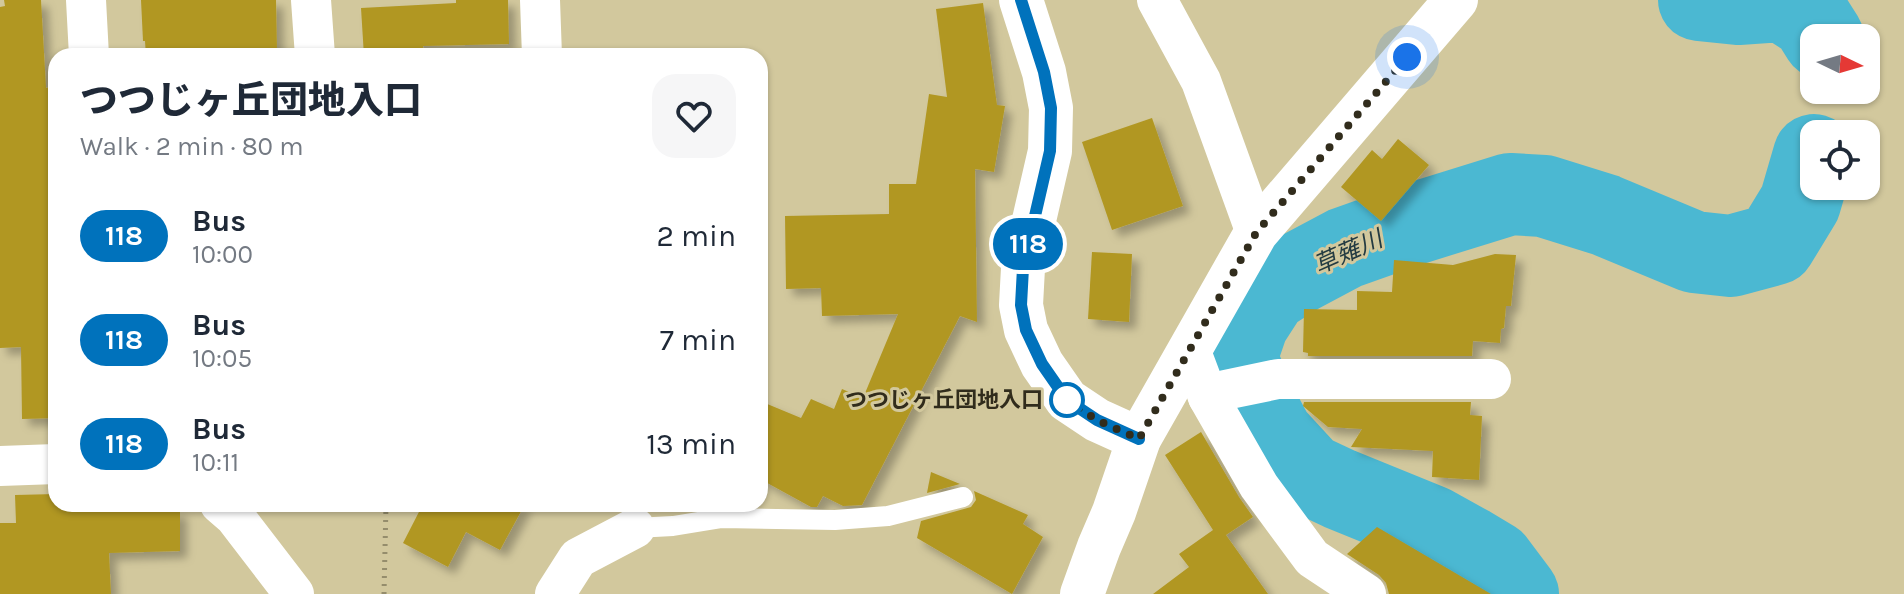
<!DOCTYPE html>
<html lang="en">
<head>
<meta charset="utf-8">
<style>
	:root { --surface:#fff; --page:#f6f6f7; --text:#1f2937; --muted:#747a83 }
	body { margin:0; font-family:Karla,"Noto Sans JP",sans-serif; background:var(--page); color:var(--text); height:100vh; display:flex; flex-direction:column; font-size:30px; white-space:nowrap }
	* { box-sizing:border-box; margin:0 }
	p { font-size:26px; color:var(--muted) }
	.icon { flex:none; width:44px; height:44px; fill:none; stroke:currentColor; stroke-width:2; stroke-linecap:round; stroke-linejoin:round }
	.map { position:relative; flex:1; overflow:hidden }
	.side { position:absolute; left:48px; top:48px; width:720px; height:464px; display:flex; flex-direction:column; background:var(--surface); border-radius:24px; box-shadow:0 2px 6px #0004 }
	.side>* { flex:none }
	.badge { padding:0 16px; border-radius:26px; font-size:28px; line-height:52px }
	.needle { width:52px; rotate:95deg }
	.fabs { position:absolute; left:1800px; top:24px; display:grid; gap:16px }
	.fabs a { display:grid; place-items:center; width:80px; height:80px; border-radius:16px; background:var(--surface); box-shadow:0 2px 6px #0004; font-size:40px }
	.you { position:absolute; width:40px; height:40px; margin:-20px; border:6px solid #fff; border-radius:50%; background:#1a73e8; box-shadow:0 0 0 12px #1a73e833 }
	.map>.badge { position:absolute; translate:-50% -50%; box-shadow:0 0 0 4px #fff }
	.round { display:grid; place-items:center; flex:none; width:84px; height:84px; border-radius:24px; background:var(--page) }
	.overview { display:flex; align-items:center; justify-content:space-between; height:136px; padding:0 32px }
	h1 { font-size:38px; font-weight:800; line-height:60px }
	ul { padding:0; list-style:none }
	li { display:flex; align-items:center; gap:24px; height:104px; padding:0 32px }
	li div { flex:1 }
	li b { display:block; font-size:30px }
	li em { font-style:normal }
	li .badge { min-width:88px; font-weight:700; text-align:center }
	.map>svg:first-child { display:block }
</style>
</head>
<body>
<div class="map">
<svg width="1904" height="594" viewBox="0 0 1904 594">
	<defs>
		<filter id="shadow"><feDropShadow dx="7" dy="7" stdDeviation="4" flood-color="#0004"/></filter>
	</defs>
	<rect width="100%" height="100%" fill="#d2c89d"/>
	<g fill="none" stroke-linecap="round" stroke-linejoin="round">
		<g stroke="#4bb8d2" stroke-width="82">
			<polyline points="1699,0 1738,4 1783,1 1811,19 1823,38"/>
			<polyline points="1518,594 1494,562 1469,547 1431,526 1340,489 1308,474 1273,436 1258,408 1236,358 1248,323 1268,292 1298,273 1345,248 1407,226 1510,194 1544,196 1605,215 1694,252 1731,256 1775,244 1800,203 1814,155"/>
		</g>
	</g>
	<g fill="#b19722" filter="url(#shadow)">
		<polygon points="4,0 41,0 46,88 51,87 56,215 56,418 22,419 21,347 0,348 0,7 5,6"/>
		<polygon points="141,0 276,0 277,51 187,54 187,56 146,56 145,41 143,41"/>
		<polygon points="456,0 508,0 509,44 423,46 424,56 364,56 361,8 456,3"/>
		<polygon points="983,3 997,105 1005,106 994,172 975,169 977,322 960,316 862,505 843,506 823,496 817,507 811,507 760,479 760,401 801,418 811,399 834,409 842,389 863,398 898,314 822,316 821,288 786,289 785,216 889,214 889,184 916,184 929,94 947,97 936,9"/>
		<polygon points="1152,118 1183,206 1112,230 1082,142"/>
		<polygon points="1398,139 1429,165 1381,221 1341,187 1372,150 1382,159"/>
		<polygon points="1092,252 1132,254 1129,322 1088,319"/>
		<polygon points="1495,254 1516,255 1511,306 1506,306 1504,328 1501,329 1500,343 1473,341 1472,356 1308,356 1308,353 1303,352 1304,309 1357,310 1357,291 1392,292 1394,260 1453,265"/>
		<polygon points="1304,402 1471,402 1470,415 1482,416 1479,480 1432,477 1433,451 1351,447 1362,429 1328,427 1303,406"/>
		<polygon points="1201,432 1239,497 1253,517 1226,535 1268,594 1153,594 1189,567 1179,554 1213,530 1165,455"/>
		<polygon points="931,472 960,484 927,493"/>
		<polygon points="974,491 1028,515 1023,524 1043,537 1012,594 917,538 921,521 971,507 976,500"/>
		<polygon points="56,494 56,504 109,504 109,511 180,510 180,551 109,553 111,594 0,594 0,523 16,523 15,495"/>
		<polygon points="413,504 525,504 500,550 466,532 448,567 403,543 421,508"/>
		<polygon points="1377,527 1491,594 1389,594 1386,583 1379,575 1347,554"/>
	</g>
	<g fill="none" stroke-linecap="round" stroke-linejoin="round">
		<polyline stroke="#958d6c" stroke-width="5" stroke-dasharray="2 6" stroke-linecap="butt" points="384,594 386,504"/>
		<polyline stroke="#fff" stroke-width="20" points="635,528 673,526 722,518 835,520 888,516 963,497"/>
		<g stroke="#fff" stroke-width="40">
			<polyline points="86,0 89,56"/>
			<polyline points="311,0 315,56"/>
			<polyline points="540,0 542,56"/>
			<polyline points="1157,0 1201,81 1256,233"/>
			<polyline points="1190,349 1208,397 1259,486 1312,558 1366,594"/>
			<polyline points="1208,397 1225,390 1278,379 1491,379"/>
			<polyline points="0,466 56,464"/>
			<polyline points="220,504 235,517 294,594"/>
			<polyline points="555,594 578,558 635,528"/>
		</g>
		<g stroke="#fff" stroke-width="44">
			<polyline points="1021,0 1044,72 1051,108 1050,151 1023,268 1021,305 1026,330 1042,364 1067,400 1097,420 1139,439"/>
			<polyline points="1082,594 1099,547 1114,512 1139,439 1256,233 1456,0"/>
		</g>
	</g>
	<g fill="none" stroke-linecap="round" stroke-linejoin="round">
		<g stroke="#fff" stroke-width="18">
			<polyline id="line" points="1021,0 1044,72 1051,108 1050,151 1023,268 1021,305 1026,330 1042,364 1067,400 1097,420 1139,439"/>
		</g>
		<use href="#line" stroke="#0072bc" stroke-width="12"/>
		<polyline stroke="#312c1c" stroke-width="8" stroke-dasharray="0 14.4" points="1067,400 1097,420 1139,439 1256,233 1407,57"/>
	</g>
	<circle fill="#fff" stroke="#0072bc" stroke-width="4" cx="1067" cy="400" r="16"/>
	<g text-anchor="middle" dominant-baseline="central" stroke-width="6" stroke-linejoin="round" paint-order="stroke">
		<g font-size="22" font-weight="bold" fill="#312c1c" stroke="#d2c89d" text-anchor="end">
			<text x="1043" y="400">つつじヶ丘団地入口</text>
		</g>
		<g font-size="24" font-style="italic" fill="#233b42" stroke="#d2c89d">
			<text transform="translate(1348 252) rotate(-24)">草薙川</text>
		</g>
	</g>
</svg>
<div class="fabs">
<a><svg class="needle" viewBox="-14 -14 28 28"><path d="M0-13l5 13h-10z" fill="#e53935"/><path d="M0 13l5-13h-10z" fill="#747a83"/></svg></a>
<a><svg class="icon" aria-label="locate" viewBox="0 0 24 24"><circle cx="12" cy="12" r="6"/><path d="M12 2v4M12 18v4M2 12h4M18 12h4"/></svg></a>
</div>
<div class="you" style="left:1407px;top:57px"></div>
<b class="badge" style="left:1028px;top:244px;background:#0072bc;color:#fff">118</b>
<section class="side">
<div class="overview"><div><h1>つつじヶ丘団地入口</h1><p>Walk · 2 min · 80 m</p></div><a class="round"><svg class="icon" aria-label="heart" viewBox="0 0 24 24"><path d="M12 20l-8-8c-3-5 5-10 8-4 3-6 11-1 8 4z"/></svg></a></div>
<ul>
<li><span class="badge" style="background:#0072bc;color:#fff">118</span><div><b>Bus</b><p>10:00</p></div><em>2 min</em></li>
<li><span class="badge" style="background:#0072bc;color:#fff">118</span><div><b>Bus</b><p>10:05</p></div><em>7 min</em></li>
<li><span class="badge" style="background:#0072bc;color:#fff">118</span><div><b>Bus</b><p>10:11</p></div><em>13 min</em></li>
</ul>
</section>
</div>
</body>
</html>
